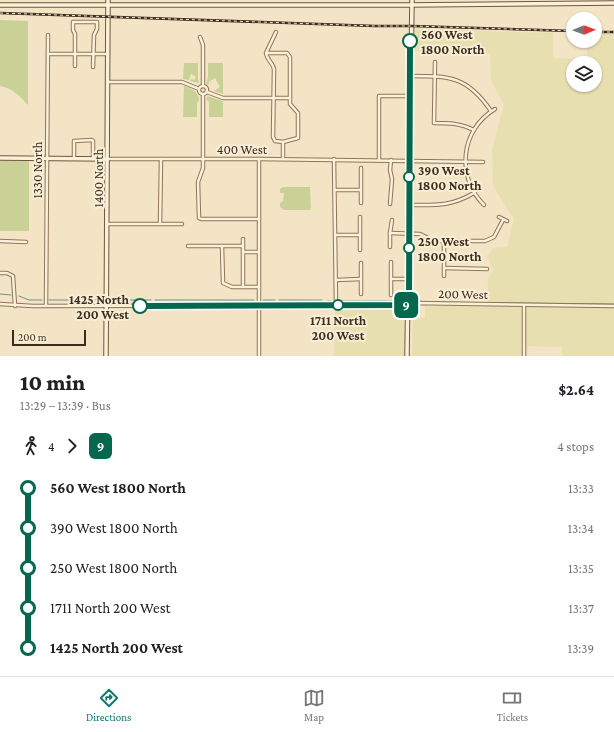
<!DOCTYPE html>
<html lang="en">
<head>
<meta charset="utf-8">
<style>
	:root { --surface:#fff; --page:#f6f6f6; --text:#202124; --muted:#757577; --line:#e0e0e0; --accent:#0f766e }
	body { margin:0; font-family:"Crimson Pro",serif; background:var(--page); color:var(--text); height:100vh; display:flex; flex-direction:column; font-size:15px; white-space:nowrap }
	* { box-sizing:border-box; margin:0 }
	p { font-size:13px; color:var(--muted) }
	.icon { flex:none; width:22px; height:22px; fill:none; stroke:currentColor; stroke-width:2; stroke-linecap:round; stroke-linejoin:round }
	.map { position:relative; height:356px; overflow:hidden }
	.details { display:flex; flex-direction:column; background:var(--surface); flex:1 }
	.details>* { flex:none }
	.badge { padding:0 8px; border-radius:6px; font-size:14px; line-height:26px }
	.needle { width:26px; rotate:89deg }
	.fabs { position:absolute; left:566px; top:12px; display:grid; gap:8px }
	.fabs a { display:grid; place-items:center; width:36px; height:36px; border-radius:50%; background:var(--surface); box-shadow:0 1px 3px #0004; font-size:20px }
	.scale { position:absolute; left:12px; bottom:10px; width:74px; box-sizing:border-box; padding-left:4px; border:2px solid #3d2d1e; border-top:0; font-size:11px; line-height:14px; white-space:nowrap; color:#3d2d1e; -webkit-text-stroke:3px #f8eed5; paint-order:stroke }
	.map>.badge { position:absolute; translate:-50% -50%; box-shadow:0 0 0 2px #fff }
	.legs { display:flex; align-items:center; gap:6px; height:44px; padding:0 20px; font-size:13px }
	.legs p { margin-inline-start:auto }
	.head { display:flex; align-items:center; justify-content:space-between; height:68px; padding:0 20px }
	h1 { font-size:22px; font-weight:800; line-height:30px }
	ul { padding:0 20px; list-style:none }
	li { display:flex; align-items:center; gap:14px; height:40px; font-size:15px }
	li i { display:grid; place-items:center; width:6px; height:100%; margin:0 5px; background:currentColor }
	li i::after { content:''; width:10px; height:10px; margin:-5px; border:3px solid; border-radius:50%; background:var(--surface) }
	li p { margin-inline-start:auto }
	li:first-child i { background:linear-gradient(#0000 50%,currentColor 0) }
	li:last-child i { background:linear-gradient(currentColor 50%,#0000 0) }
	.menu { display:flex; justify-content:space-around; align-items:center; height:56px; border-top:1px solid var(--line); background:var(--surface); font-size:11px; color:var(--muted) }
	.menu a { display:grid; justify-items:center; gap:2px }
	.menu .active { color:var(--accent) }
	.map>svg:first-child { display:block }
</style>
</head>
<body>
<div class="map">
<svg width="614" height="356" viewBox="0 0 614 356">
	<rect width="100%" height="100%" fill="#f2e4c5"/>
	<g fill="#e8dfb1" fill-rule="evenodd">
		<path d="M 415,29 L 553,33 L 553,58 L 587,59 L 587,41 L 595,41 L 595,34 L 614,34 L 614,356 L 562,356 L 562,347 L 528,346 L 527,356 L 412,356 L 413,318 L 425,318 L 425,306 L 487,306 L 488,279 L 493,270 L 487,256 L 493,248 L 507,247 L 514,219 L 493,186 L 492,150 L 504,104 L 491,81 L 490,54 L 414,51 ZM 573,63 L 595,63 L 595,85 L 573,85 Z"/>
		<polygon points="335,308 404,308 404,356 334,356"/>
	</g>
	<g fill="#cad197">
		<path d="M 0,20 L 28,21 L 28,105 C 20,96 12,88 0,86 Z"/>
		<polygon points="184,63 198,63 198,78 199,83 190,81 191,79 194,80 196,77 191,74 189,80 183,79"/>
		<polygon points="208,63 223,63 223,94 214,91 220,87 215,78 209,82 209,84 207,85 206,84 208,77"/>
		<path d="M 184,86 C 192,89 199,91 199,101 L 197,102 L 197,117 L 183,117 Z"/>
		<polygon points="207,96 223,101 223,117 209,117 209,102 207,100"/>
		<polygon points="0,160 29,161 29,231 0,231"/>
		<polygon points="283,187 310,187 311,208 310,210 284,210 280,207 280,203 283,201 284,193 280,193 280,189"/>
	</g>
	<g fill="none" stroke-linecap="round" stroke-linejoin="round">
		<g stroke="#6c948a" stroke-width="1">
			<polyline points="0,294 11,295"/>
			<polyline points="19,296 29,300 42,300"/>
			<polyline points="49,300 72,300"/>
			<polyline points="78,300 102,300"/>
			<polyline points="112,300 151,300"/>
			<polyline points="155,300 254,300"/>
			<polyline points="263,300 275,300"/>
			<polyline points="279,300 322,300"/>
			<polyline points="412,300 427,302 614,304"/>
			<polyline points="327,301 331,301"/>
			<polyline points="339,301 405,301"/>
		</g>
		<g stroke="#8e7559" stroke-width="4.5">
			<g id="street">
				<polyline points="200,37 203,45 203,86"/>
				<path d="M 266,53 L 287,53 L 290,57 L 290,104 L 298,113 L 298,138 L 283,142 L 275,141 L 273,137 L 274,69 C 273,63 267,60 266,53 L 276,32"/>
				<polyline points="48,54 108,54"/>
				<path d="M 435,62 L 434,123 C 449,123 460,123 474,130"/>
				<polyline points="75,66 75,34 73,30 73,22 97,22 97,29 94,35 93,67"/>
				<path d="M 410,76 C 450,76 467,76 491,111"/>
				<polyline points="108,82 182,82 199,89"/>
				<circle cx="203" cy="90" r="4"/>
				<polyline points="207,92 223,98 290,98"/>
				<polyline points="203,94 203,168 198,182 199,218 201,219 259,219"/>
				<polyline points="74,158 74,141 92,140 93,141 93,159"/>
				<polyline points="108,159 259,159 483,162"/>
				<polyline points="259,159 259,356"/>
				<polyline points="283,159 283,142"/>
				<polyline points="334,159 336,305"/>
				<polyline points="379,160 379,96 410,96"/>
				<polyline points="335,190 360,190"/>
				<polyline points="361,203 361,168"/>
				<polyline points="390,204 392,179 390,170 391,160"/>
				<path d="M 409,205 C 435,205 450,207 474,193"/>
				<path d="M 484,205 C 456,177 460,130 495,109"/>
				<polyline points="360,217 360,250"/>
				<polyline points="499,217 507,221"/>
				<polyline points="107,224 182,224"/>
				<polyline points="160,224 161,159"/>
				<polyline points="390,233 420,234 434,241 485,241 494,237 503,220"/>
				<polyline points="336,235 360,235"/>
				<polyline points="243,239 243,287"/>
				<polyline points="0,241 26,242"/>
				<polyline points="188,246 243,246"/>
				<polyline points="222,246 223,283 232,287 259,287"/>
				<polyline points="390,247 390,233 392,220"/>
				<polyline points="243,252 259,252"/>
				<polyline points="391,262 391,295"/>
				<polyline points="361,263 361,294"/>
				<polyline points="444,268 487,269"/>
				<polyline points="0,273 7,273 13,276 15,306"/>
				<polyline points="444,276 444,241"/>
				<polyline points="391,279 408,279"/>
				<polyline points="336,280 361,279"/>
				<polyline points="0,304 33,306 404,305 414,303 614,306"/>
				<polyline points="46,305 48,35"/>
				<polyline points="524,356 524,305"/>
			</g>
		</g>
		<g stroke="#70563c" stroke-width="5.5">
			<g id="secondary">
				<polyline points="0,5 409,5 614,3"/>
				<polyline points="0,158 108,159"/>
				<polyline points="106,356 108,0"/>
				<polyline points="407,356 412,0"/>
			</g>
		</g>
		<use href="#street" stroke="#fbf1d9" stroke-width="2.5"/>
		<use href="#secondary" stroke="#fbf1d9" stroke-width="3.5"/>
		<g stroke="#3d2d1e" stroke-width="2.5">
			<g id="rail">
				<polyline points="0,13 375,26 412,26 573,31"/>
				<polyline points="595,32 614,32"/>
			</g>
		</g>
		<use href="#rail" stroke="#f8eed5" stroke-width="1" stroke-dasharray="3" stroke-linecap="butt"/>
	</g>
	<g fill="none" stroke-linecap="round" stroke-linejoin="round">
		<g stroke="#fff" stroke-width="9">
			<polyline id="line-1" points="140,306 409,305 410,41"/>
		</g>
		<use href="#line-1" stroke="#05674e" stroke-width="6"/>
	</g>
	<g fill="#fff" stroke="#05674e" stroke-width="2">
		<circle cx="410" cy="41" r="7"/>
		<circle cx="409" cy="177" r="5"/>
		<circle cx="409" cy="248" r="5"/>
		<circle cx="338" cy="305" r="5"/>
		<circle cx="140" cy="306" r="7"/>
	</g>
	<g text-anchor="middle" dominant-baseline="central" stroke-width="4" stroke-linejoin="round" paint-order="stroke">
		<g font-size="13" font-weight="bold" fill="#3d2d1e" stroke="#f8eed5" text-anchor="start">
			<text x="421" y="34">560 West<tspan x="421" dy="15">1800 North</tspan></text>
			<text x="418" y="170">390 West<tspan x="418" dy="15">1800 North</tspan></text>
			<text x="418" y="241">250 West<tspan x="418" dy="15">1800 North</tspan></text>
			<text x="129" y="299" text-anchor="end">1425 North<tspan x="129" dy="15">200 West</tspan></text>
			<text x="338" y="320" text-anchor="middle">1711 North<tspan x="338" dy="15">200 West</tspan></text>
		</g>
		<g font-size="13" fill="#3d2d1e" stroke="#f8eed5">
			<text x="242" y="149">400 West</text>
			<text transform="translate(37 170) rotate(-90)">1330 North</text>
			<text transform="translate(98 178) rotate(-90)">1400 North</text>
			<text transform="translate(463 294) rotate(1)">200 West</text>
		</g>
	</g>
</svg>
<div class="fabs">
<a><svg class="needle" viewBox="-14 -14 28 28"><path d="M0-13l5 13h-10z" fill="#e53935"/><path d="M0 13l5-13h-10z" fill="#757577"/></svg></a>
<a><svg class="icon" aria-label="layers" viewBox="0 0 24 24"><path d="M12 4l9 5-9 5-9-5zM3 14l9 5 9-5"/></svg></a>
</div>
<div class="scale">200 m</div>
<b class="badge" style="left:406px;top:305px;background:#05674e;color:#fff">9</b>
</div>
<section class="details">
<div class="head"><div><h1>10 min</h1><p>13:29 – 13:39 · Bus</p></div><b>$2.64</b></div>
<div class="legs"><svg class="icon" aria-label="walk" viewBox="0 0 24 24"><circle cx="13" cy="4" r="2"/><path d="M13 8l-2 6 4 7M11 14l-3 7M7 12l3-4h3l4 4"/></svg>4<svg class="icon" aria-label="forward" viewBox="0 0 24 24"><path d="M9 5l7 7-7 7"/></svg><b class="badge" style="background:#05674e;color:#fff">9</b><p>4 stops</p></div>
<ul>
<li><i style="color:#05674e"></i><b>560 West 1800 North</b><p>13:33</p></li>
<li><i style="color:#05674e"></i><span>390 West 1800 North</span><p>13:34</p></li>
<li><i style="color:#05674e"></i><span>250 West 1800 North</span><p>13:35</p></li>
<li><i style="color:#05674e"></i><span>1711 North 200 West</span><p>13:37</p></li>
<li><i style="color:#05674e"></i><b>1425 North 200 West</b><p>13:39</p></li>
</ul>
</section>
<nav class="menu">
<a class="active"><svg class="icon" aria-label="directions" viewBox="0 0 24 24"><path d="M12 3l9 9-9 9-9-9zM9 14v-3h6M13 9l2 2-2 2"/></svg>Directions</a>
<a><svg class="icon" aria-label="map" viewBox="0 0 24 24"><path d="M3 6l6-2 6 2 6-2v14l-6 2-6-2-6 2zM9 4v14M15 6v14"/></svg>Map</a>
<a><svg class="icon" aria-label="tickets" viewBox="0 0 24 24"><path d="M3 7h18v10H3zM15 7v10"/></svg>Tickets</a>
</nav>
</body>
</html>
